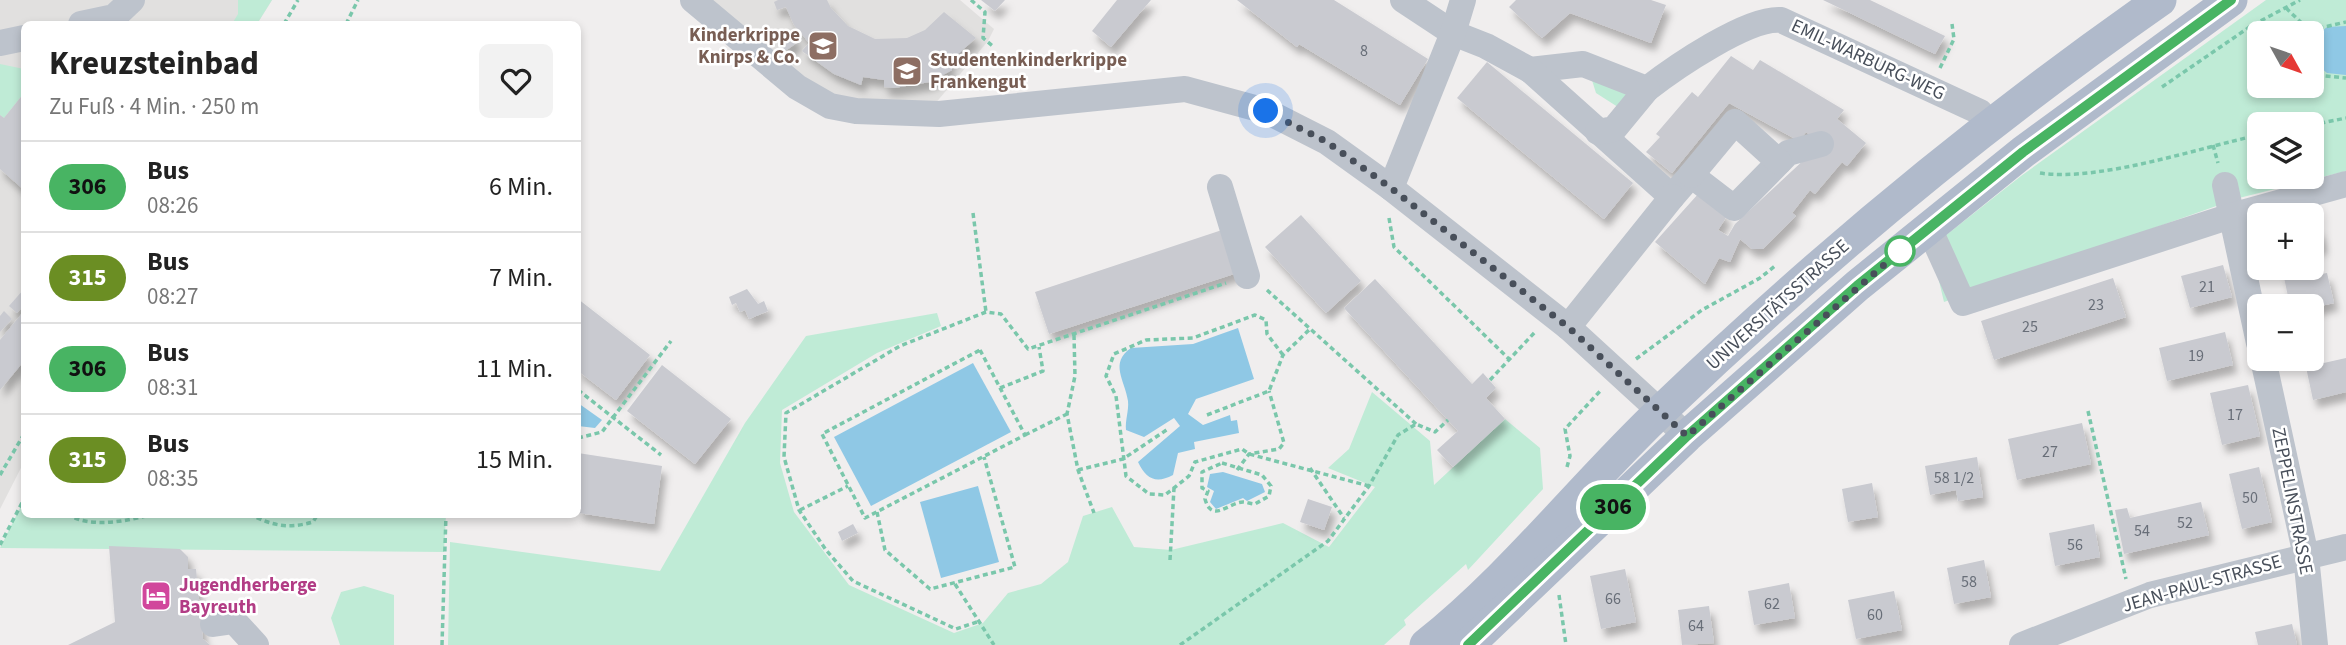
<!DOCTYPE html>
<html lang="de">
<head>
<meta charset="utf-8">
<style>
	:root { --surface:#fff; --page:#f2f2f2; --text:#222; --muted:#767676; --line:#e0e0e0 }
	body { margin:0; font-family:"Source Sans 3",sans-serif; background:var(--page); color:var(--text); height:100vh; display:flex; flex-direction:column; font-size:26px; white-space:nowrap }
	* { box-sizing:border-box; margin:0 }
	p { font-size:23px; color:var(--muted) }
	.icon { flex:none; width:38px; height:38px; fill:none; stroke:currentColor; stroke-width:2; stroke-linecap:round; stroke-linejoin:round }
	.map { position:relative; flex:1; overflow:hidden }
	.panel { position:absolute; left:21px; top:21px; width:560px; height:497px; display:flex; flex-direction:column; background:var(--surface); border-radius:10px; box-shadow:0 4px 10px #0003 }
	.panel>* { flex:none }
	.badge { padding:0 14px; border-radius:23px; font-size:24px; line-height:46px }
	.needle { width:46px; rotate:130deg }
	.fabs { position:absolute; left:2247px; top:21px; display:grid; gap:14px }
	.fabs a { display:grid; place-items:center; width:77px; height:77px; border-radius:10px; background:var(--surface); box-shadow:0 4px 10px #0003; font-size:35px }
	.you { position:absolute; width:35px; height:35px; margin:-18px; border:5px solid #fff; border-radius:50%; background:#1a73e8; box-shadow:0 0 0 10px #1a73e833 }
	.map>.badge { position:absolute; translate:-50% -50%; box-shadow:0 0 0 4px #fff }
	.round { display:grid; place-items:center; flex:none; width:74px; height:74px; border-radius:10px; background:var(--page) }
	.headline { display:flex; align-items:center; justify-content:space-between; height:119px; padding:0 28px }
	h1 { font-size:33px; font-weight:700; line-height:52px }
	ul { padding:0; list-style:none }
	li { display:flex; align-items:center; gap:21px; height:91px; padding:0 28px; border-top:2px solid var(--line) }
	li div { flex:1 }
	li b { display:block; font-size:26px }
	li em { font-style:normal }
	li .badge { min-width:77px; font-weight:700; text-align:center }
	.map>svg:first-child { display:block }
</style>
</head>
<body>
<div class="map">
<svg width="2346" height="645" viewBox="0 0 2346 645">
	<defs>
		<filter id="shadow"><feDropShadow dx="4.5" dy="8" stdDeviation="3.5" flood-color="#0004"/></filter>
	</defs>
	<rect width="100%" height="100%" fill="#f0eeee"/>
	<g fill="#e1e0df">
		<polygon points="0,0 272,0 257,24 24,24 24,462 0,509"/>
		<polygon points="704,0 960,0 994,29 988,41 934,105 836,101"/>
	</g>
	<g fill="#bfebd6" fill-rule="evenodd">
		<polygon points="238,0 272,0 257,24 232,24 238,14"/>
		<path d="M 2266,0 L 2346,0 L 2346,171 L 2239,198 L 1944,302 L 1931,247 L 2021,176 ZM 2259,33 L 2312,33 L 2312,86 L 2259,86 ZM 2259,124 L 2312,124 L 2312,177 L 2259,177 Z"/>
		<polygon points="0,64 24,69 24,93 4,118 0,115"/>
		<polygon points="1591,77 1633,91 1621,109 1596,93"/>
		<polygon points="937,313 941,326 877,353 782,410 780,463 794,512 849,585 954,633 983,623 1008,593 1041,584 1068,562 1083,516 1112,507 1134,547 1171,550 1283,523 1329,547 1375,487 1328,468 1349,449 1372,392 1430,441 1434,485 1505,419 1540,448 1543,489 1468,570 1466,564 1404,620 1406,625 1384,645 448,645 450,542 660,571 745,423 806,336"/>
		<polygon points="24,500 24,514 446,515 444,552 0,548"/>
		<polygon points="364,586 394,595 394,645 340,645 331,618 341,592"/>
	</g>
	<g fill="#8fc8e5">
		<polygon points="2346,26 2346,75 2327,73 2313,61 2314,38 2327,27"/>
		<path d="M 1238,328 L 1254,379 L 1196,399 L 1188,414 L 1203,425 L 1230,415 L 1231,421 L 1237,420 L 1239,433 L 1194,442 L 1195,449 L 1178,453 L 1173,475 C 1156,484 1146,479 1138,462 L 1180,426 L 1174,418 L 1144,437 L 1126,430 C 1125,420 1129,411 1128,401 C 1125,380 1109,363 1131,348 L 1193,344 Z"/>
		<polygon points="973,363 1011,432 871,506 834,437"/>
		<polygon points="578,403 602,420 595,428 578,426"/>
		<polygon points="1223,472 1262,484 1265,492 1247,501 1243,498 1216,509 1210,502 1214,491 1207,487 1210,474"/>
		<polygon points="978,486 999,562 941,578 920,502"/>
	</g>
	<g fill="#c9cad0" filter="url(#shadow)">
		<polygon points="778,0 827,0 831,8 848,26 875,39 907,38 925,30 944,12 976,38 948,63 952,70 930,82 894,88 884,87 884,80 863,77 861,85 834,74 802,51 809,43 794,25 786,7 777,10 774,2"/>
		<polygon points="981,0 1005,0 995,11"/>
		<polygon points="1117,0 1151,0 1111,47 1092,31"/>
		<polygon points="1237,0 1334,0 1428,59 1400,105 1299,44 1297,47"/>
		<polygon points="1516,0 1651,0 1666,5 1651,43 1570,13 1542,38 1509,7"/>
		<polygon points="1823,0 1870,0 1945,36 1935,54"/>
		<polygon points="791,31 798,42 785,51 778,39"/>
		<polygon points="1731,56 1753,70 1760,60 1844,110 1837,119 1866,143 1847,166 1842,162 1815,194 1810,190 1792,213 1796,216 1763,249 1752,249 1740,239 1730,262 1719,258 1705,284 1655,242 1699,193 1727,216 1718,230 1728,236 1735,224 1821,144 1806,132 1799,141 1729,103 1672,173 1646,152 1660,137 1656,134 1692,92 1698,97"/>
		<polygon points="1487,62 1633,183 1604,219 1457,98"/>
		<polygon points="24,93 24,190 0,169 0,115 4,118"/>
		<polygon points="1301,215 1361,281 1326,313 1265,247"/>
		<polygon points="2319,228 2323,246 2312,248 2312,230"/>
		<polygon points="1225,229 1240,272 1049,334 1035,292"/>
		<polygon points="2223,265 2232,297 2190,308 2181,276"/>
		<polygon points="2282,268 2314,268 2315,275 2327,273 2334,303 2312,308 2290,306"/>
		<polygon points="2113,278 2126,317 1994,360 1981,321"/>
		<polygon points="1375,279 1472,384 1483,373 1496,388 1486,398 1505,419 1453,467 1437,450 1458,431 1344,308"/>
		<polygon points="24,289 24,305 17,313 9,306"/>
		<polygon points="747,289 758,304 764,301 768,311 749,319 745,310 740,312 736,303 732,305 729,297"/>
		<polygon points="578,299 650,355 616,400 578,371"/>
		<polygon points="4,311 12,319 0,332 0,316"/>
		<polygon points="24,311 24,361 0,390 0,340"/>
		<polygon points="2225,332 2233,365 2167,381 2159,348"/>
		<polygon points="2346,358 2346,392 2313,400 2306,367"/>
		<polygon points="662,365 731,419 695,464 627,411"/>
		<polygon points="2248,385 2260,436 2222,445 2210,393"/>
		<polygon points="2082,423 2091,464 2017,480 2008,439"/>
		<polygon points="578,453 662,466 654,524 578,513"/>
		<polygon points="1977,457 1983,497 1958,501 1956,490 1930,495 1925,466"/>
		<polygon points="2259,467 2272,522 2242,529 2229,474"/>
		<polygon points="1872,483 1878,517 1848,522 1842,489"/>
		<polygon points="1308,499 1332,507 1324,530 1300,522"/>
		<polygon points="2201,502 2209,535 2124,554 2115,510 2127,508 2130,518"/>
		<polygon points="853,524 858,533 842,541 838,532"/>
		<polygon points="2094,524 2100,557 2055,566 2049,533"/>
		<polygon points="109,546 180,549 188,557 188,569 196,569 203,639 210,645 68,645 115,622"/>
		<polygon points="1984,560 1991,597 1954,604 1947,568"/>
		<polygon points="1625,569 1636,622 1601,629 1590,576"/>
		<polygon points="1789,583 1795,618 1754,625 1748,591"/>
		<polygon points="1894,591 1902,630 1856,639 1848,600"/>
		<polygon points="1709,606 1714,643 1682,645 1678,610"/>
		<polygon points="2292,624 2297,645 2258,645 2255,632"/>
	</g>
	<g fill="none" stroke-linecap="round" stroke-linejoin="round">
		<g stroke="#7ac7ab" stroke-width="3.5" stroke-dasharray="5 3.5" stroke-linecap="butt">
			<polyline points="971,0 985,12 983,38 994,47"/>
			<polyline points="2286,8 2312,33"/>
			<polyline points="284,24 298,0"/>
			<polyline points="346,24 358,0"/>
			<polyline points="2312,34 2320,28 2346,22"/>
			<polyline points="2312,66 2325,76 2346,78"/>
			<polyline points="1940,68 1954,39 1952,24"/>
			<polyline points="2162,87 2251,26 2300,0"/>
			<polyline points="2312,125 2346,118"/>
			<polyline points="2213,145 2218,163"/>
			<path d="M 2040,173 C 2099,182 2198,148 2259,135"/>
			<polyline points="973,213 986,312"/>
			<polyline points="1389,218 1394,247 1509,359"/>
			<polyline points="1267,290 1416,424"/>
			<polyline points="1074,335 1075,376 1067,414 1078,470 1094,513"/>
			<polygon points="980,350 1025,435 865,518 822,434"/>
			<polyline points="1283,355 1267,334 1266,320 1255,315 1193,338 1146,340 1114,354 1106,376 1116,396 1126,476 1149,494 1165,495 1189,476 1195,462 1242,449 1249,454 1369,486"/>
			<polyline points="1636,359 1702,310 1760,278 1775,266"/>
			<polyline points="1490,380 1535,332"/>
			<polyline points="1000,388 1043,371 1039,347"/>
			<polyline points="578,390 661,455"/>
			<polyline points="2088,411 2126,579"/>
			<polyline points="1207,415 1269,391 1283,355 1309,330"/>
			<polyline points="1025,435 1067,414"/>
			<polyline points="578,438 602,432 671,341"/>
			<path d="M 1222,463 L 1262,475 L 1271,486 L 1269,496 L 1255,504 C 1251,504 1247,502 1243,502 C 1229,502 1212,524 1205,499 L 1208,491 L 1202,488 L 1202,472 Z"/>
			<polyline points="1567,467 1570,456 1565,429 1602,389"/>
			<polyline points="1310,468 1344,518"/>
			<polyline points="1078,470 1123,459 1168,429"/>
			<polyline points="1237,470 1249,454 1279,449 1284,443 1269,391"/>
			<polyline points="0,475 24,434"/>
			<polyline points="800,510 848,486"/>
			<polyline points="877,512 885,550 930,589 1015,567 984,457"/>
			<path d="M 67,514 C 90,529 128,521 153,514"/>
			<path d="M 249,514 C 273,526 288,529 313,522 L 318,514"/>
			<polyline points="0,545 24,499"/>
			<polyline points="1170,560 1174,488"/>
			<polyline points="955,584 994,645"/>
			<polyline points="1559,595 1566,645"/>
			<polyline points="977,622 956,629 853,581 826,550 799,510 784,457 786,413 900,346 986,312 1001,314 1028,349 1226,283"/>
			<polyline points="442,645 446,514"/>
			<polyline points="1180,645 1328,541 1369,486 1398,435 1416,424 1435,432 1448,420"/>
		</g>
		<g stroke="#bdc3cc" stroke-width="26">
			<polyline points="693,0 797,87 830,106 856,111 939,114 1185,89 1266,111 1327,142 1391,188 1568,327 1687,436"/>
			<path d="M 1403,0 L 1453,33 L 1486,46 L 1530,70 L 1583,64 L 1647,89 C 1674,68 1748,17 1781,20 L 1980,112"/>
			<polyline points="81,24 114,17 132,0"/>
			<polyline points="0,43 24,38"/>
			<polyline points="1530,70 1672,197 1691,175 1734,208 1788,153 1821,144"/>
			<polyline points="1598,132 1614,129 1647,89"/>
			<polyline points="1691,175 1735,122 1779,162"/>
			<polyline points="2225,185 2259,343"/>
			<polyline points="1220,187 1247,276"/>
			<polyline points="1391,188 1453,33 1463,0"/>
			<polyline points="1929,228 1963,303 2231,216 2346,184"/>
			<polyline points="1568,327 1672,197"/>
			<polyline points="2263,359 2306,556 2315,645"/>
			<polyline points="213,624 234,621 256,645"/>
			<polyline points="2022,645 2150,595 2346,547"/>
		</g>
		<g stroke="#b0bacb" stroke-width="33">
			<path d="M 1426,645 C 1511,578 1583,485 1662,410 C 1817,261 1984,123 2160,0"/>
			<polyline points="1468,645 1687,436 1857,286 2023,152 2231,0"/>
		</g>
	</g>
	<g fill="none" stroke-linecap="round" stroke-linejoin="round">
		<g stroke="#fff" stroke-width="16">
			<polyline id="line" points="1468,645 1687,436 1857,286 2023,152 2231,0"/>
		</g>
		<use href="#line" stroke="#48b463" stroke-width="10"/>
		<polyline stroke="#484f5a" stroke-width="7" stroke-dasharray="0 12.6" points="1266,111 1327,142 1391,188 1568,327 1687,436 1900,251"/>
	</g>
	<defs>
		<g id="school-square" transform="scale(1.575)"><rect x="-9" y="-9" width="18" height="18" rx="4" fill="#8d6e63" stroke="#fff"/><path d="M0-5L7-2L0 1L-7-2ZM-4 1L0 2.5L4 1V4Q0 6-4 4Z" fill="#fff"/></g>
		<g id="hotel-square" transform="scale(1.575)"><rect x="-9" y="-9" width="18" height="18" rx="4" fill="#d1479c" stroke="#fff"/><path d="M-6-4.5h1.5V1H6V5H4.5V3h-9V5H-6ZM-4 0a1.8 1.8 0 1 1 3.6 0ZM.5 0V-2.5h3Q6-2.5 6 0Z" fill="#fff"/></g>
	</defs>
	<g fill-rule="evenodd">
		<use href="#school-square" x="823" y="46"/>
		<use href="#school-square" x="907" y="71"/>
		<use href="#hotel-square" x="156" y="596"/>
	</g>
	<circle fill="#fff" stroke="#48b463" stroke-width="3.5" cx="1900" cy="251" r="14"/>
	<g text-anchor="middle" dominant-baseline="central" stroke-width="5" stroke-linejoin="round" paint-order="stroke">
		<g font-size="16" fill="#686e78">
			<text x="1364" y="51">8</text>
			<text x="2207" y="287">21</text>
			<text x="2096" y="305">23</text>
			<text x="2030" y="327">25</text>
			<text x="2196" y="356">19</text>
			<text x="2235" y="415">17</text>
			<text x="2050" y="452">27</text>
			<text x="1954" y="478">58 1/2</text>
			<text x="2250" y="498">50</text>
			<text x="2185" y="523">52</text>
			<text x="2142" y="531">54</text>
			<text x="2075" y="545">56</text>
			<text x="1969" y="582">58</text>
			<text x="1613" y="599">66</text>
			<text x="1772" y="604">62</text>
			<text x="1875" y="615">60</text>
			<text x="1696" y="626">64</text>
		</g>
		<g font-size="19" font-weight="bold" fill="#785e54" stroke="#fff" text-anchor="end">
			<text x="800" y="35">Kinderkrippe<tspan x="800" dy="22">Knirps &amp; Co.</tspan></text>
			<text x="930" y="60" text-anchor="start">Studentenkinderkrippe<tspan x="930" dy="22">Frankengut</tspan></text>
		</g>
		<g font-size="19" fill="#484f5a" stroke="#fff">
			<text transform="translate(1868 60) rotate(25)">EMIL-WARBURG-WEG</text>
			<text transform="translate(1778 305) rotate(-42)">UNIVERSITÄTSSTRASSE</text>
			<text transform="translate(2292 501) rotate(79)">ZEPPELINSTRASSE</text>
			<text transform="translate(2202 584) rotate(-16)">JEAN-PAUL-STRASSE</text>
		</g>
		<g font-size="19" font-weight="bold" fill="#b23c85" stroke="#fff" text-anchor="start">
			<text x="179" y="585">Jugendherberge<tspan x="179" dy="22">Bayreuth</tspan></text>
		</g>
	</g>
</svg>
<div class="fabs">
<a><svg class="needle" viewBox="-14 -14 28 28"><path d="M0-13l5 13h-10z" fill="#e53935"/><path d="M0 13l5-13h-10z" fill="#767676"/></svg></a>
<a><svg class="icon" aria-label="layers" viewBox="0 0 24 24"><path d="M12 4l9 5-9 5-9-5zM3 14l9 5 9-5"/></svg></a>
<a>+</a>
<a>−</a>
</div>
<div class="you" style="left:1266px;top:111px"></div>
<b class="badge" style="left:1613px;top:507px;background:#48b463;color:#111">306</b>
<section class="panel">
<div class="headline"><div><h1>Kreuzsteinbad</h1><p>Zu Fuß · 4 Min. · 250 m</p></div><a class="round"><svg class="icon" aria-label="heart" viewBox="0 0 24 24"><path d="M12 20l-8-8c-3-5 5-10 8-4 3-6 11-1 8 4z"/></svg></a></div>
<ul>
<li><span class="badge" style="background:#48b463;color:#111">306</span><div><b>Bus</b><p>08:26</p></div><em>6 Min.</em></li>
<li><span class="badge" style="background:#6b8e23;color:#fff">315</span><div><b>Bus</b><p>08:27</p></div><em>7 Min.</em></li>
<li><span class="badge" style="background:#48b463;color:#111">306</span><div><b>Bus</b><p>08:31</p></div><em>11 Min.</em></li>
<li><span class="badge" style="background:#6b8e23;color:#fff">315</span><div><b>Bus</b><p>08:35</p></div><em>15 Min.</em></li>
</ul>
</section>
</div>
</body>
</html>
